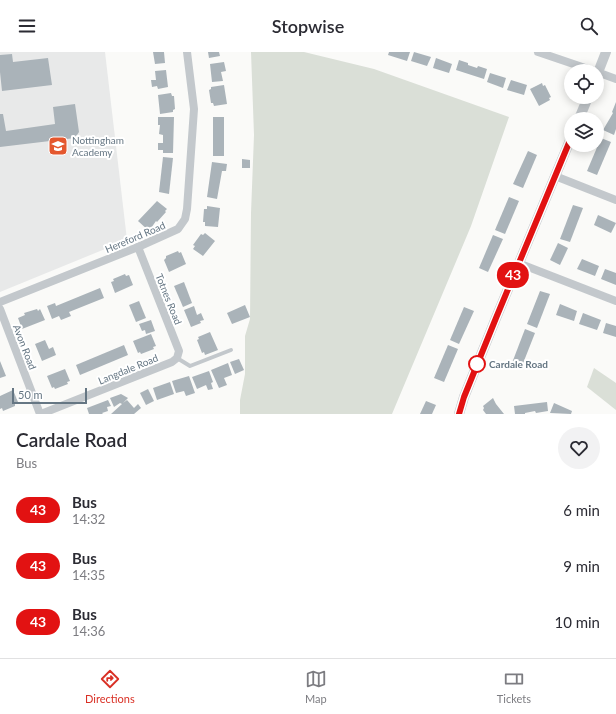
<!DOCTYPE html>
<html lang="en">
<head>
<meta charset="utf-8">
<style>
	:root { --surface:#fff; --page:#f2f2f3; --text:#2b2b33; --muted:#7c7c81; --line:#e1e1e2; --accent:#d93025 }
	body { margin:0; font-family:Lato,sans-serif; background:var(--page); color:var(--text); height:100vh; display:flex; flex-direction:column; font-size:15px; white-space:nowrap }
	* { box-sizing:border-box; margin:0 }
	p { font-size:13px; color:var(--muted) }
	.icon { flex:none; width:22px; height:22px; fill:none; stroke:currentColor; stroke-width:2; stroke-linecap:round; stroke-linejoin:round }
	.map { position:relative; height:362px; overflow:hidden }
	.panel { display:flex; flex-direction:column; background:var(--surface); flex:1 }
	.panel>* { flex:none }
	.badge { padding:0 8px; border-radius:13px; font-size:14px; line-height:26px }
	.controls { position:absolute; left:564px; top:12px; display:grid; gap:8px }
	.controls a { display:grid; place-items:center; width:40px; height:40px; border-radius:50%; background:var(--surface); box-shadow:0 2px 10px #0003; font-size:20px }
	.scale { position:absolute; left:12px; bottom:10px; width:75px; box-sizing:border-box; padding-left:4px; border:2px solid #657683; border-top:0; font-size:11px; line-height:14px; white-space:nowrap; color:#657683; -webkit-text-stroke:3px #fff; paint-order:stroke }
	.map>.badge { position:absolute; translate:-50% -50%; box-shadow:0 0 0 2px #fff }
	.round { display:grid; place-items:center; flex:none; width:42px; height:42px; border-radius:21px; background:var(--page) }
	.overview { display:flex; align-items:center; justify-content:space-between; height:68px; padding:0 16px }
	h1 { font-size:19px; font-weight:600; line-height:30px }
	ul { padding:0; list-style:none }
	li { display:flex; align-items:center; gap:12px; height:56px; padding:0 16px }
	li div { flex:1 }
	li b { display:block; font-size:15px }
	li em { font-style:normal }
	li .badge { min-width:44px; font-weight:700; text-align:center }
	header { display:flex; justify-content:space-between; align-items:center; height:52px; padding:0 16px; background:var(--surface); font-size:18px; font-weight:600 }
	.tab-bar { display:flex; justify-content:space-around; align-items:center; height:56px; border-top:1px solid var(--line); background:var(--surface); font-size:11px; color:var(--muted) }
	.tab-bar a { display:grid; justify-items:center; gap:2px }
	.tab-bar .current { color:var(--accent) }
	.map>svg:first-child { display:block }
</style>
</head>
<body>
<header><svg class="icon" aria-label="menu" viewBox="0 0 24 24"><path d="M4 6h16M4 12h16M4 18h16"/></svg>Stopwise<svg class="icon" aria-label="search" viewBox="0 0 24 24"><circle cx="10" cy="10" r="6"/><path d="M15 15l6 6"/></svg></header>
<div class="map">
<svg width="616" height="362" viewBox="0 0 616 362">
	<rect width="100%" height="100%" fill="#fafaf8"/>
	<polygon fill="#e8e9e9" points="0,0 105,0 127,188 0,240"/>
	<g fill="#dadfd7">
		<polygon points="251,0 304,0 374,17 509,65 471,174 392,362 240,362 240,348 245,322 245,284 250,267 251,161 254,83"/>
		<polygon points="594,316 616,331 616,358 587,335"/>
	</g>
	<g fill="#aab3b9">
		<polygon points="153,0 164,0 165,11 155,12"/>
		<polygon points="208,0 219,0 220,4 209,6"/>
		<polygon points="389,0 410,0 407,9 388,3"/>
		<polygon points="414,0 431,5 427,14 411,9"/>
		<polygon points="12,2 13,10 48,6 52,33 2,39 0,20 0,3"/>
		<polygon points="436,6 452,12 449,21 433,16"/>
		<polygon points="459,8 468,11 468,13 477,16 478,14 487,17 484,27 456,18"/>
		<polygon points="224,10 226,19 221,20 223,29 212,30 210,12"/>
		<polygon points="166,18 168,35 158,37 157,34 152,35 151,28 156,28 155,19"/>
		<polygon points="490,21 506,26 503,36 487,30"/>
		<polygon points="511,28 527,33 524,43 507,38"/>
		<polygon points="542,31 543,34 545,33 551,45 549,46 550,48 539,54 530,37"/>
		<polygon points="224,33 227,52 214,54 213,51 211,51 209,38 211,37 211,35"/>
		<polygon points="171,41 172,44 174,44 175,57 173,58 173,60 160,62 158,43"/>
		<polygon points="616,50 616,77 614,83 603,78 613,61 612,60"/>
		<polygon points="75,52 79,80 75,86 0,95 0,62 3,62 6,79 55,72 53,55"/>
		<polygon points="158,65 174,65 173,101 163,101 163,98 158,98 158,91 163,91 163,83 159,82 160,73 158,73"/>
		<rect x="213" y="65" width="11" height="39"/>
		<polygon points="601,86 611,90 597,123 587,119"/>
		<polygon points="528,99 537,103 523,136 513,132"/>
		<polygon points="163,105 173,106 169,142 159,140"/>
		<polygon points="242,107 250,108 250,116 242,116"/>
		<polygon points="212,110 227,112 226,119 222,119 217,147 207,145"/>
		<polygon points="509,145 519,149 505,182 495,178"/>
		<polygon points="157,149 167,157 165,159 166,160 157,170 156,169 149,179 138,169"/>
		<polygon points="573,153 583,156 570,190 560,187"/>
		<polygon points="207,154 220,156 218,175 205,174 205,170 203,170 204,157 207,157"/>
		<polygon points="598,163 616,171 611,181 594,173"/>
		<polygon points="205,181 215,189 203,204 193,197 195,194 193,193 201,182 203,183"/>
		<polygon points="493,183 503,187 488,220 479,216"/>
		<polygon points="558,191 568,196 560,213 550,208"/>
		<polygon points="178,199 179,201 181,200 186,212 169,220 164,208 166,206 166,204"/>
		<polygon points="582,207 599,214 595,224 577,217"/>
		<polygon points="605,217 616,221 616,233 601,227"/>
		<polygon points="125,222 126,224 129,223 133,233 115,241 111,230 114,229 113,227"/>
		<polygon points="184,230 192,251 183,255 174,234"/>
		<polygon points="100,236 104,246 69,260 71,264 61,268 59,264 52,267 47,254 55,251 56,254"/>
		<polygon points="540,239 550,242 537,276 527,272"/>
		<polygon points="139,249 146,266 136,270 129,253"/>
		<polygon points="560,252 577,259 574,269 556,263"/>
		<polygon points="245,253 250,265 232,272 227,261"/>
		<polygon points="194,254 197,263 201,261 204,268 200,269 201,271 191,275 184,258"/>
		<polygon points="464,255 474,259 459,292 450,288"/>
		<polygon points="37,257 38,259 40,257 45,268 22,277 18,266 25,263 24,261"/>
		<polygon points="583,261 601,268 597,278 579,272"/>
		<polygon points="151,268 155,279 146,282 145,278 142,279 139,272"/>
		<polygon points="606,271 616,274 616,285 603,281"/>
		<polygon points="525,277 535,281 522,314 512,311"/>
		<polygon points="210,280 218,298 205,303 204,300 202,301 197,288 199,287 198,285"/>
		<polygon points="151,282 156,294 153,295 154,297 141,302 140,300 138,301 133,289"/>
		<polygon points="45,288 49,297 53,295 56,303 42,309 35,292"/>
		<polygon points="124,293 128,303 80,323 76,313"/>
		<polygon points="448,293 458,297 444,330 434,326"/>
		<polygon points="239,307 244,318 235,322 230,310"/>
		<polygon points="0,309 6,324 0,326"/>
		<polygon points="228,311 232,323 224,326 227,333 219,336 211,318"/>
		<polygon points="65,317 70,329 67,330 68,332 55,337 54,335 52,336 47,324"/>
		<polygon points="209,319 213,330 211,331 213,337 208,338 206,333 197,337 192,325"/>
		<polygon points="189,324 195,341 186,344 184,339 176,341 172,329"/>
		<polygon points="170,330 174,342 157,348 153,336"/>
		<polygon points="148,337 154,349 146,353 140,341"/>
		<polygon points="13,338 18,350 15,352 15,354 3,359 2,356 0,357 0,344"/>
		<polygon points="121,342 128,346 123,351 127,348 134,356 138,352 141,356 134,362 111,362 122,352 120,351 114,355 110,346"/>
		<polygon points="493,346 496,352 504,362 486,362 483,358 484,356 483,354"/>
		<polygon points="108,348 111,354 107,355 108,359 102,361 103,362 89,362 87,356"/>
		<polygon points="426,349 436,353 432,362 420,362"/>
		<polygon points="547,350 548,359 536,361 535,359 525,361 525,362 515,362 514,354"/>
		<polygon points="554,351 572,359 571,362 550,361"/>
	</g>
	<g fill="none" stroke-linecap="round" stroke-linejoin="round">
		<polyline stroke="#c3c8cc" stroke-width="4" points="177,306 190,314 231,298"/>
		<g stroke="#c3c8cc" stroke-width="8">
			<polyline points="538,0 594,19"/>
			<polyline points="597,20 616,27"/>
			<polyline points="555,124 616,148"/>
			<polyline points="518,211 616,249"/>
			<polyline points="0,250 138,195 178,177 185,167 187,157 194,57 187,0"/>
			<polyline points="0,257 40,362"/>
			<polyline points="41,362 172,310 177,306 179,299 138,195"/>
		</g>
		<g stroke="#c3c8cc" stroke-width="10">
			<polyline points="597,23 606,0"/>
			<polyline points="579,67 588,45"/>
			<polyline points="459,362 464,345 496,266 571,86"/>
		</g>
	</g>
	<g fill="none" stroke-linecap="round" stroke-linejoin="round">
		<g stroke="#fff" stroke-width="9">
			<polyline id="line" points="459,362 464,345 496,266 571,86"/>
		</g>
		<use href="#line" stroke="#e21212" stroke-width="6"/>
	</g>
	<defs>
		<g id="school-square" transform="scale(1)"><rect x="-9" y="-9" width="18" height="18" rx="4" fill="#e4572e" stroke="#fff"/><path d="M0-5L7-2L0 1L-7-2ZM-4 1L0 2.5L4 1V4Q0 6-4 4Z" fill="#fff"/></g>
	</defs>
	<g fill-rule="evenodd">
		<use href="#school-square" x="58" y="94"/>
	</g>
	<circle fill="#fff" stroke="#e21212" stroke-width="2" cx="477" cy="312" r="8"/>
	<g text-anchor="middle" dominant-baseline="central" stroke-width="4" stroke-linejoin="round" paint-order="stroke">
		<g font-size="10" fill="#657683" stroke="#fff" text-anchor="start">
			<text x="72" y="88">Nottingham<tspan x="72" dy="12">Academy</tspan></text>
		</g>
		<g font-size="10" fill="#657683" stroke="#fff">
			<text transform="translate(135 185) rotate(-23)">Hereford Road</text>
			<text transform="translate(169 247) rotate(68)">Totnes Road</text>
			<text transform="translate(25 295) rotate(69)">Avon Road</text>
			<text transform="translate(128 317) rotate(-22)">Langdale Road</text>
		</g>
		<g font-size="10" font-weight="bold" fill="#657683" stroke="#fff" text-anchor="start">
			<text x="489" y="312">Cardale Road</text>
		</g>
	</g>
</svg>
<div class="controls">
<a><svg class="icon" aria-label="locate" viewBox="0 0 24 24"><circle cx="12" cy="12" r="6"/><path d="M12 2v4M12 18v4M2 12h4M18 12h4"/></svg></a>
<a><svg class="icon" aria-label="layers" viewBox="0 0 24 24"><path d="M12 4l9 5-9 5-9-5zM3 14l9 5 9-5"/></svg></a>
</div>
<div class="scale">50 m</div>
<b class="badge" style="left:513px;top:223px;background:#e21212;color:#fff">43</b>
</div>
<section class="panel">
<div class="overview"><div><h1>Cardale Road</h1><p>Bus</p></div><a class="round"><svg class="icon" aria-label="heart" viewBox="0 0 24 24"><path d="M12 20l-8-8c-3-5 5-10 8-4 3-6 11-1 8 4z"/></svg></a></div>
<ul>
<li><span class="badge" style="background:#e21212;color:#fff">43</span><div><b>Bus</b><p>14:32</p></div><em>6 min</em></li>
<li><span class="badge" style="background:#e21212;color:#fff">43</span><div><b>Bus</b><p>14:35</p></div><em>9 min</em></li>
<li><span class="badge" style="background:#e21212;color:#fff">43</span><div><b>Bus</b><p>14:36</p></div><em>10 min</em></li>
</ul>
</section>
<nav class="tab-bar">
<a class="current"><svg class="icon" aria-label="directions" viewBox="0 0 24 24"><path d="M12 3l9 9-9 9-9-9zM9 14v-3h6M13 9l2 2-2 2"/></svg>Directions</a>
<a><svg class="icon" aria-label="map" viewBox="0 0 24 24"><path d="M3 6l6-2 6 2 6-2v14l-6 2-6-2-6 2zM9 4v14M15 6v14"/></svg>Map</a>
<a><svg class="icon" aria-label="tickets" viewBox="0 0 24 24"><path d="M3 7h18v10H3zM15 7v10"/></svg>Tickets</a>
</nav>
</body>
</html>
